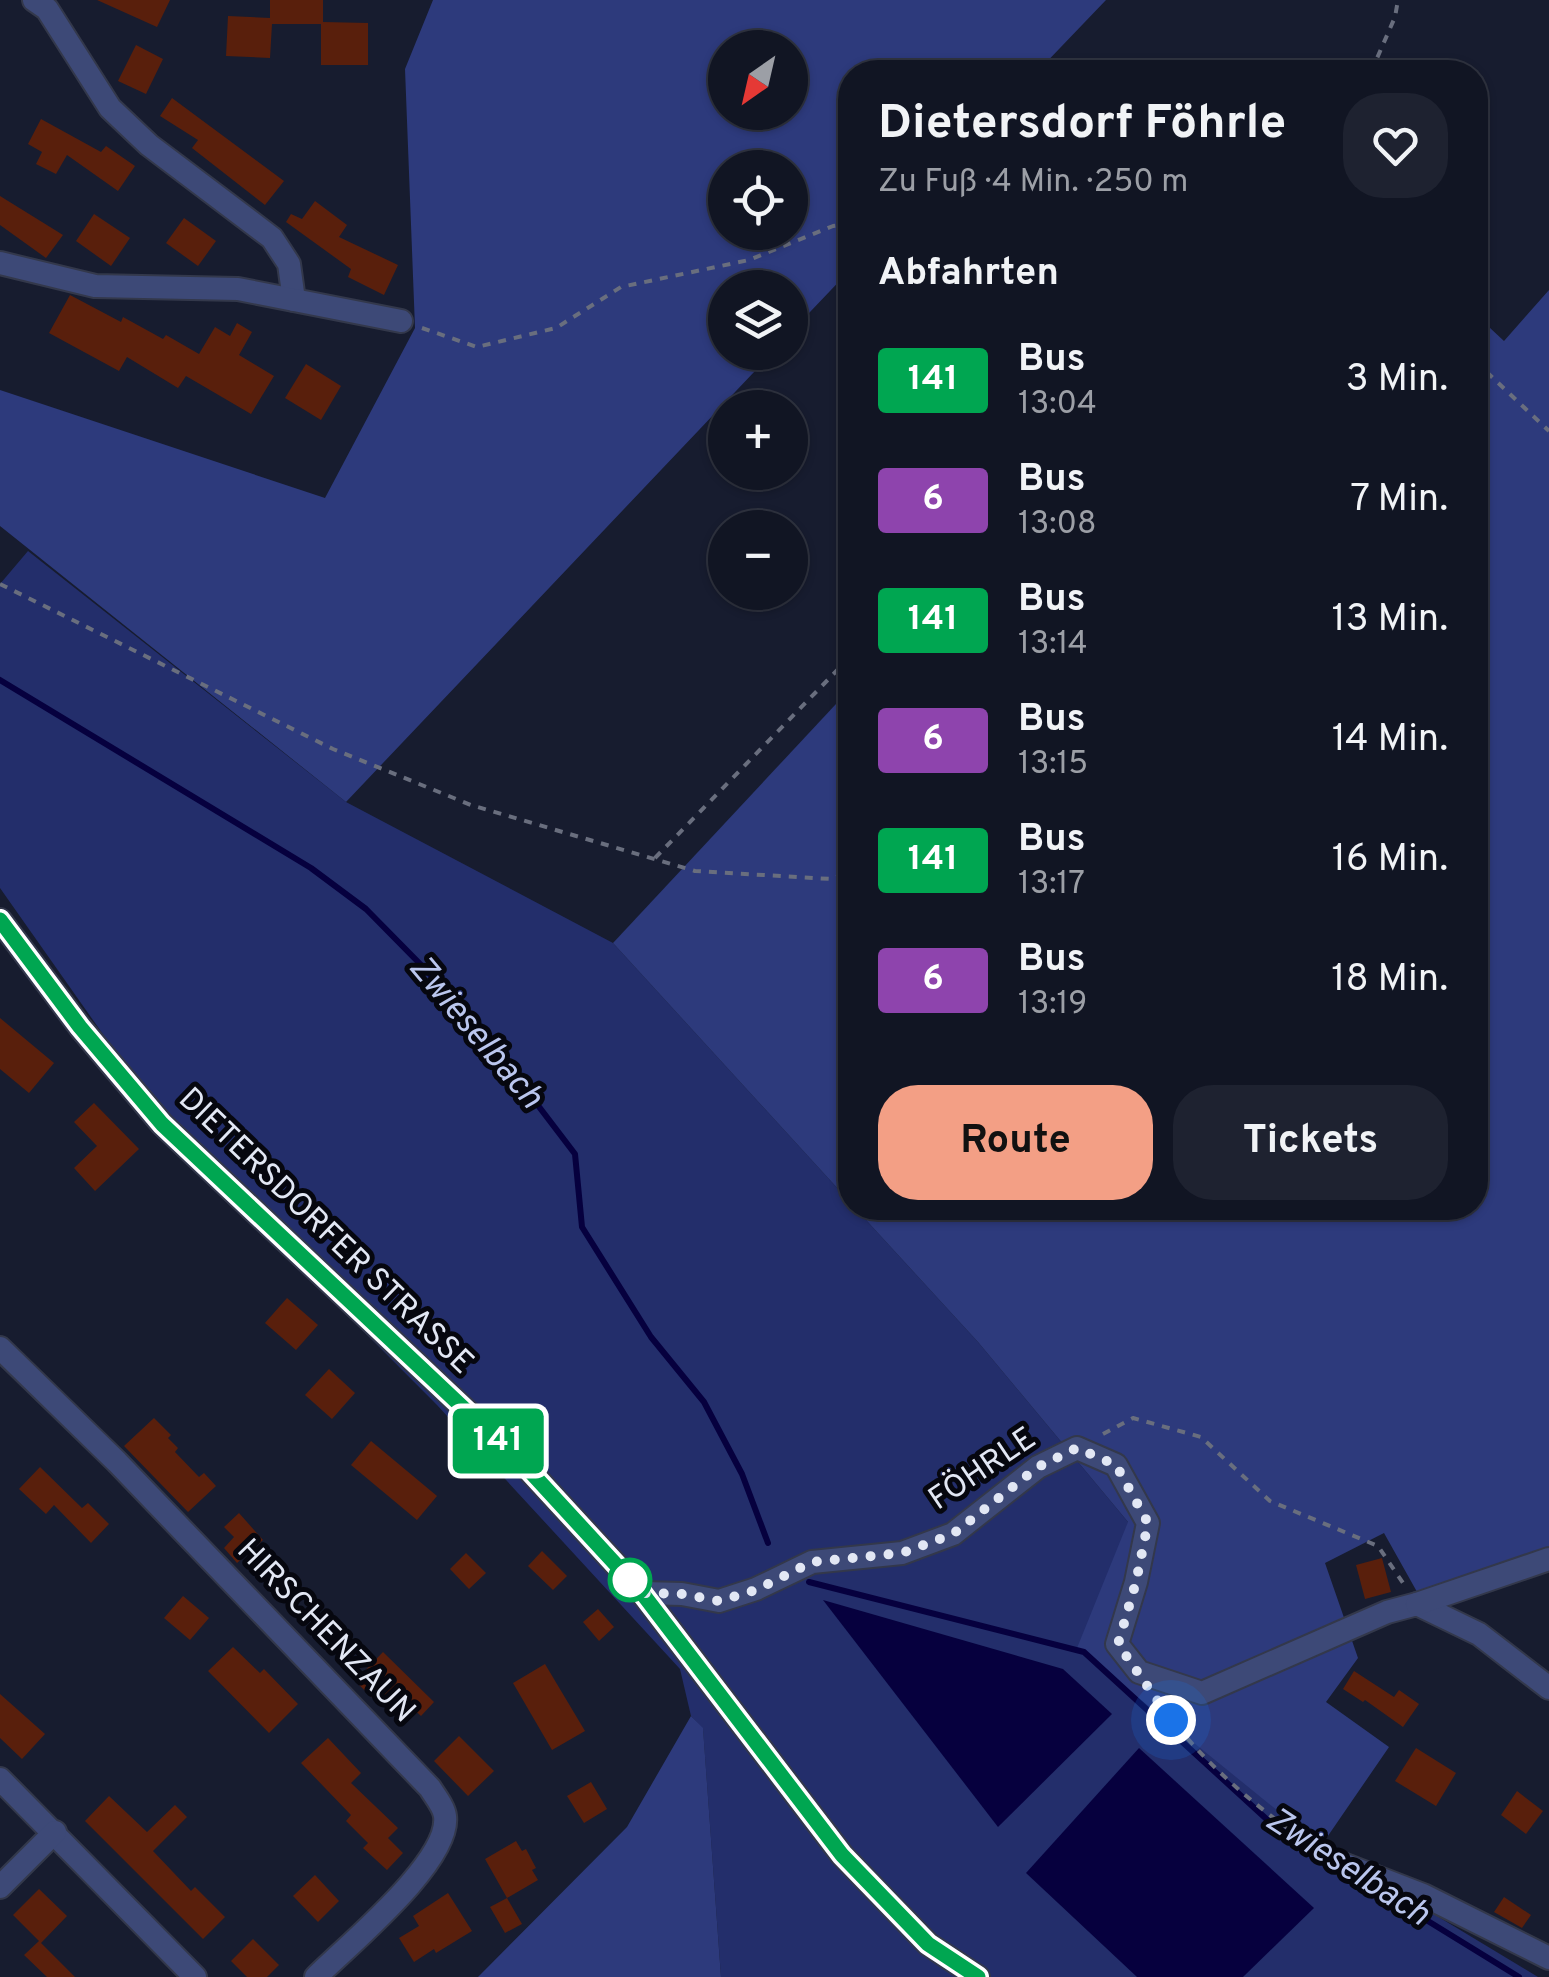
<!DOCTYPE html>
<html lang="de">
<head>
<meta charset="utf-8">
<style>
	:root { --surface:#111523; --page:#1e2230; --text:#f1f3f6; --muted:#9c9fa6; --line:#303441; --accent:#f39f85 }
	body { margin:0; font-family:Overpass,sans-serif; background:var(--page); color:var(--text); height:100vh; display:flex; flex-direction:column; font-size:38px; white-space:nowrap }
	* { box-sizing:border-box; margin:0 }
	p { font-size:32px; color:var(--muted) }
	.icon { flex:none; width:55px; height:55px; fill:none; stroke:currentColor; stroke-width:2; stroke-linecap:round; stroke-linejoin:round }
	.map { position:relative; flex:1; overflow:hidden }
	.drawer { position:absolute; left:838px; top:60px; width:650px; height:1160px; display:flex; flex-direction:column; background:var(--surface); border-radius:40px; box-shadow:0 2px 8px #0004,0 0 0 2px var(--line) }
	.drawer>* { flex:none }
	.badge { padding:0 20px; border-radius:8px; font-size:35px; line-height:65px }
	.needle { width:65px; rotate:214deg }
	.fabs { position:absolute; left:708px; top:30px; display:grid; gap:20px }
	.fabs a { display:grid; place-items:center; width:100px; height:100px; border-radius:50%; background:var(--surface); box-shadow:0 2px 8px #0004,0 0 0 2px var(--line); font-size:50px }
	.you { position:absolute; width:50px; height:50px; margin:-25px; border:8px solid #fff; border-radius:50%; background:#1a73e8; box-shadow:0 0 0 15px #1a73e833 }
	.map>.badge { position:absolute; translate:-50% -50%; box-shadow:0 0 0 5px #fff }
	h2 { padding:0 40px; font-size:38px; line-height:90px }
	.round { display:grid; place-items:center; flex:none; width:105px; height:105px; border-radius:40px; background:var(--page) }
	.head { display:flex; align-items:center; justify-content:space-between; height:170px; padding:0 40px }
	h1 { font-size:48px; font-weight:700; line-height:75px }
	.cta { display:flex; gap:20px; margin-top:auto; padding:20px 40px }
	.cta a { flex:1; height:115px; border-radius:40px; background:var(--accent); color:#111; font-size:40px; font-weight:700; line-height:115px; text-align:center }
	.cta a+a { background:var(--page); color:var(--text) }
	ul { padding:0; list-style:none }
	li { display:flex; align-items:center; gap:30px; height:120px; padding:0 40px }
	li div { flex:1 }
	li b { display:block; font-size:38px }
	li em { font-style:normal }
	li .badge { min-width:110px; font-weight:700; text-align:center }
	.map>svg:first-child { display:block }
</style>
</head>
<body>
<div class="map">
<svg width="1549" height="1977" viewBox="0 0 1549 1977">
	<rect width="100%" height="100%" fill="#171c2f"/>
	<polygon fill="#232e6b" points="28,551 346,802 613,943 850,1202 850,1208 855,1208 978,1342 1128,1522 1321,1846 1538,1977 721,1977 703,1729 691,1716 680,1669 437,1405 188,1155 0,888 0,584"/>
	<g fill="#2d3a7c" fill-rule="evenodd">
		<path d="M 433,0 L 1106,0 L 1037,72 L 850,72 L 850,270 L 790,333 L 790,288 L 725,288 L 725,352 L 772,353 L 346,802 L 0,526 L 0,390 L 325,498 L 415,328 L 405,69 ZM 725,48 L 790,48 L 790,112 L 725,112 ZM 725,168 L 790,168 L 790,232 L 725,232 Z"/>
		<polygon points="1549,290 1549,1559 1421,1599 1384,1533 1325,1563 1358,1658 1326,1702 1389,1747 1321,1846 1077,1648 1128,1522 978,1342 855,1208 1475,1208 1475,314 1504,341"/>
		<polygon points="850,689 850,1202 613,943"/>
		<polygon points="691,1716 703,1728 721,1977 478,1977 627,1827"/>
	</g>
	<g fill="#06003e">
		<polygon points="823,1600 1063,1669 1112,1714 998,1827"/>
		<polygon points="1139,1748 1314,1908 1243,1977 1137,1977 1026,1873"/>
	</g>
	<g fill="none" stroke-linecap="round" stroke-linejoin="round">
		<g stroke="#06003e" stroke-width="6">
			<polyline points="0,680 311,868 366,909 430,974 527,1091 575,1154 582,1227 651,1337 704,1402 742,1474 768,1543"/>
			<polyline points="809,1582 1084,1652 1273,1825 1339,1866"/>
			<polyline points="1371,1886 1519,1977"/>
		</g>
	</g>
	<g fill="#591f0c">
		<polygon points="97,0 170,0 157,27"/>
		<polygon points="270,0 323,0 323,22 368,23 368,65 321,65 321,24 272,24 270,58 226,56 228,16 270,18"/>
		<polygon points="136,45 163,59 146,94 118,81"/>
		<polygon points="172,98 284,181 265,205 192,148 198,140 160,116"/>
		<polygon points="41,119 101,152 106,146 135,166 118,191 67,155 56,174 36,164 42,152 28,144"/>
		<polygon points="0,196 63,235 46,258 0,225"/>
		<polygon points="315,201 347,225 339,237 398,265 384,295 348,277 351,269 286,222 291,214 302,219"/>
		<polygon points="94,214 130,238 111,266 76,241"/>
		<polygon points="184,218 216,241 198,266 166,243"/>
		<polygon points="70,295 121,322 123,317 163,339 166,335 199,354 215,327 230,336 237,323 252,332 239,355 274,376 251,414 186,376 178,388 127,357 119,371 49,333"/>
		<polygon points="306,364 341,386 321,420 285,398"/>
		<polygon points="0,1018 54,1063 29,1093 0,1069"/>
		<polygon points="94,1103 139,1149 95,1191 74,1168 97,1146 74,1122"/>
		<polygon points="287,1298 318,1325 296,1350 265,1323"/>
		<polygon points="329,1369 355,1393 332,1419 305,1395"/>
		<polygon points="154,1418 171,1435 168,1438 178,1448 175,1452 199,1477 204,1473 216,1486 188,1512 124,1446"/>
		<polygon points="371,1441 437,1496 417,1520 351,1465"/>
		<polygon points="468,1442 484,1457 466,1478 450,1464"/>
		<polygon points="40,1467 82,1508 88,1503 109,1524 91,1543 54,1505 46,1514 19,1489"/>
		<polygon points="239,1513 263,1540 237,1563 224,1548 234,1537 224,1527"/>
		<polygon points="542,1551 567,1576 553,1590 528,1566"/>
		<polygon points="466,1553 486,1573 469,1589 450,1569"/>
		<polygon points="1382,1558 1391,1592 1365,1599 1356,1565"/>
		<polygon points="183,1596 209,1618 190,1640 164,1618"/>
		<polygon points="598,1609 614,1627 599,1641 583,1622"/>
		<polygon points="233,1647 260,1673 264,1669 298,1704 269,1733 208,1671"/>
		<polygon points="383,1652 434,1702 421,1716 396,1693 382,1707 355,1681"/>
		<polygon points="545,1664 585,1731 552,1750 513,1683"/>
		<polygon points="1354,1671 1394,1697 1399,1690 1419,1704 1403,1727 1365,1700 1363,1702 1343,1689"/>
		<polygon points="0,1694 45,1734 22,1759 0,1738"/>
		<polygon points="459,1736 494,1771 468,1796 434,1761"/>
		<polygon points="328,1738 361,1773 351,1783 398,1828 388,1838 403,1853 387,1870 363,1848 368,1843 346,1821 351,1815 301,1763"/>
		<polygon points="1416,1748 1456,1773 1436,1806 1395,1781"/>
		<polygon points="591,1782 607,1809 584,1823 567,1796"/>
		<polygon points="1517,1791 1543,1811 1526,1834 1501,1815"/>
		<polygon points="109,1796 147,1832 175,1805 187,1817 153,1851 191,1891 195,1887 225,1917 203,1939 85,1821"/>
		<polygon points="516,1841 522,1851 526,1849 536,1868 532,1870 538,1880 507,1898 485,1859"/>
		<polygon points="315,1875 339,1901 318,1922 293,1896"/>
		<polygon points="39,1889 67,1916 41,1943 75,1977 47,1977 24,1955 39,1941 13,1915"/>
		<polygon points="448,1893 472,1931 436,1953 434,1949 414,1962 399,1938 419,1926 413,1916"/>
		<polygon points="1504,1897 1531,1915 1522,1928 1494,1912"/>
		<polygon points="507,1898 522,1924 505,1933 490,1907"/>
		<polygon points="253,1939 279,1965 267,1977 247,1977 231,1961"/>
	</g>
	<g fill="none" stroke-linecap="round" stroke-linejoin="round">
		<g stroke="#33384b" stroke-width="26">
			<g id="minor">
				<polyline points="34,0 47,9 110,108 149,145 272,238 289,264 294,300"/>
				<polyline points="0,263 95,286 238,289 401,321"/>
				<polyline points="0,920 80,1027 162,1124 527,1468 642,1593 842,1855 928,1944 978,1977"/>
				<path d="M 0,1348 L 117,1462 L 430,1788 C 435,1796 444,1807 445,1816 C 451,1861 348,1945 316,1977"/>
				<polyline points="642,1593 682,1594 719,1601 756,1589 812,1562 902,1553 953,1534 1038,1467 1077,1448 1116,1465 1148,1523 1136,1582 1117,1644 1139,1672 1202,1693 1387,1612 1417,1604 1479,1634 1549,1688"/>
				<polyline points="1417,1604 1549,1559"/>
				<polyline points="0,1779 195,1977"/>
				<polyline points="1343,1864 1423,1895 1549,1958"/>
				<polyline points="0,1887 55,1832"/>
			</g>
		</g>
		<g stroke="#696e7e" stroke-width="4" stroke-dasharray="8 8" stroke-linecap="butt">
			<polyline points="1371,72 1395,17 1398,0"/>
			<polyline points="422,328 477,347 556,328 621,287 749,260 833,226 850,224"/>
			<polyline points="1475,361 1549,431"/>
			<polyline points="0,584 333,749 471,805 695,871 831,879 850,872"/>
			<polyline points="655,858 850,657"/>
			<polyline points="1103,1434 1133,1418 1201,1437 1270,1501 1378,1546 1403,1583"/>
			<path d="M 1158,1701 C 1200,1761 1261,1813 1323,1852"/>
		</g>
		<use href="#minor" stroke="#3d4977" stroke-width="22"/>
	</g>
	<g fill="none" stroke-linecap="round" stroke-linejoin="round">
		<g stroke="#fff" stroke-width="22">
			<polyline id="line" points="0,920 80,1027 162,1124 527,1468 642,1593 842,1855 928,1944 978,1977"/>
		</g>
		<use href="#line" stroke="#00a651" stroke-width="15"/>
		<polyline stroke="#e2e7f4" stroke-width="10" stroke-dasharray="0 18" points="630,1580 619,1568 642,1593 682,1594 719,1601 756,1590 812,1562 902,1553 953,1534 1038,1467 1077,1448 1116,1465 1148,1523 1136,1582 1118,1644 1171,1720"/>
	</g>
	<circle fill="#fff" stroke="#00a651" stroke-width="5" cx="630" cy="1580" r="20"/>
	<g text-anchor="middle" dominant-baseline="central" stroke-width="10" stroke-linejoin="round" paint-order="stroke">
		<g font-size="32" fill="#e2e7f4" stroke="#06070f">
			<text transform="translate(325 1232) rotate(44)">DIETERSDORFER STRASSE</text>
			<text transform="translate(983 1470) rotate(-34)">FÖHRLE</text>
			<text transform="translate(325 1632) rotate(46)">HIRSCHENZAUN</text>
		</g>
		<g font-size="35" font-style="italic" fill="#bac6ee" stroke="#06070f">
			<text transform="translate(475 1033) rotate(50)">Zwieselbach</text>
			<text transform="translate(1347 1868) rotate(33)">Zwieselbach</text>
		</g>
	</g>
</svg>
<div class="fabs">
<a><svg class="needle" viewBox="-14 -14 28 28"><path d="M0-13l5 13h-10z" fill="#e53935"/><path d="M0 13l5-13h-10z" fill="#9c9fa6"/></svg></a>
<a><svg class="icon" aria-label="locate" viewBox="0 0 24 24"><circle cx="12" cy="12" r="6"/><path d="M12 2v4M12 18v4M2 12h4M18 12h4"/></svg></a>
<a><svg class="icon" aria-label="layers" viewBox="0 0 24 24"><path d="M12 4l9 5-9 5-9-5zM3 14l9 5 9-5"/></svg></a>
<a>+</a>
<a>−</a>
</div>
<div class="you" style="left:1171px;top:1720px"></div>
<b class="badge" style="left:498px;top:1441px;background:#00a651;color:#fff">141</b>
<section class="drawer">
<div class="head"><div><h1>Dietersdorf Föhrle</h1><p>Zu Fuß · 4 Min. · 250 m</p></div><a class="round"><svg class="icon" aria-label="heart" viewBox="0 0 24 24"><path d="M12 20l-8-8c-3-5 5-10 8-4 3-6 11-1 8 4z"/></svg></a></div>
<h2>Abfahrten</h2>
<ul>
<li><span class="badge" style="background:#00a651;color:#fff">141</span><div><b>Bus</b><p>13:04</p></div><em>3 Min.</em></li>
<li><span class="badge" style="background:#8e44ad;color:#fff">6</span><div><b>Bus</b><p>13:08</p></div><em>7 Min.</em></li>
<li><span class="badge" style="background:#00a651;color:#fff">141</span><div><b>Bus</b><p>13:14</p></div><em>13 Min.</em></li>
<li><span class="badge" style="background:#8e44ad;color:#fff">6</span><div><b>Bus</b><p>13:15</p></div><em>14 Min.</em></li>
<li><span class="badge" style="background:#00a651;color:#fff">141</span><div><b>Bus</b><p>13:17</p></div><em>16 Min.</em></li>
<li><span class="badge" style="background:#8e44ad;color:#fff">6</span><div><b>Bus</b><p>13:19</p></div><em>18 Min.</em></li>
</ul>
<div class="cta"><a>Route</a><a>Tickets</a></div>
</section>
</div>
</body>
</html>
